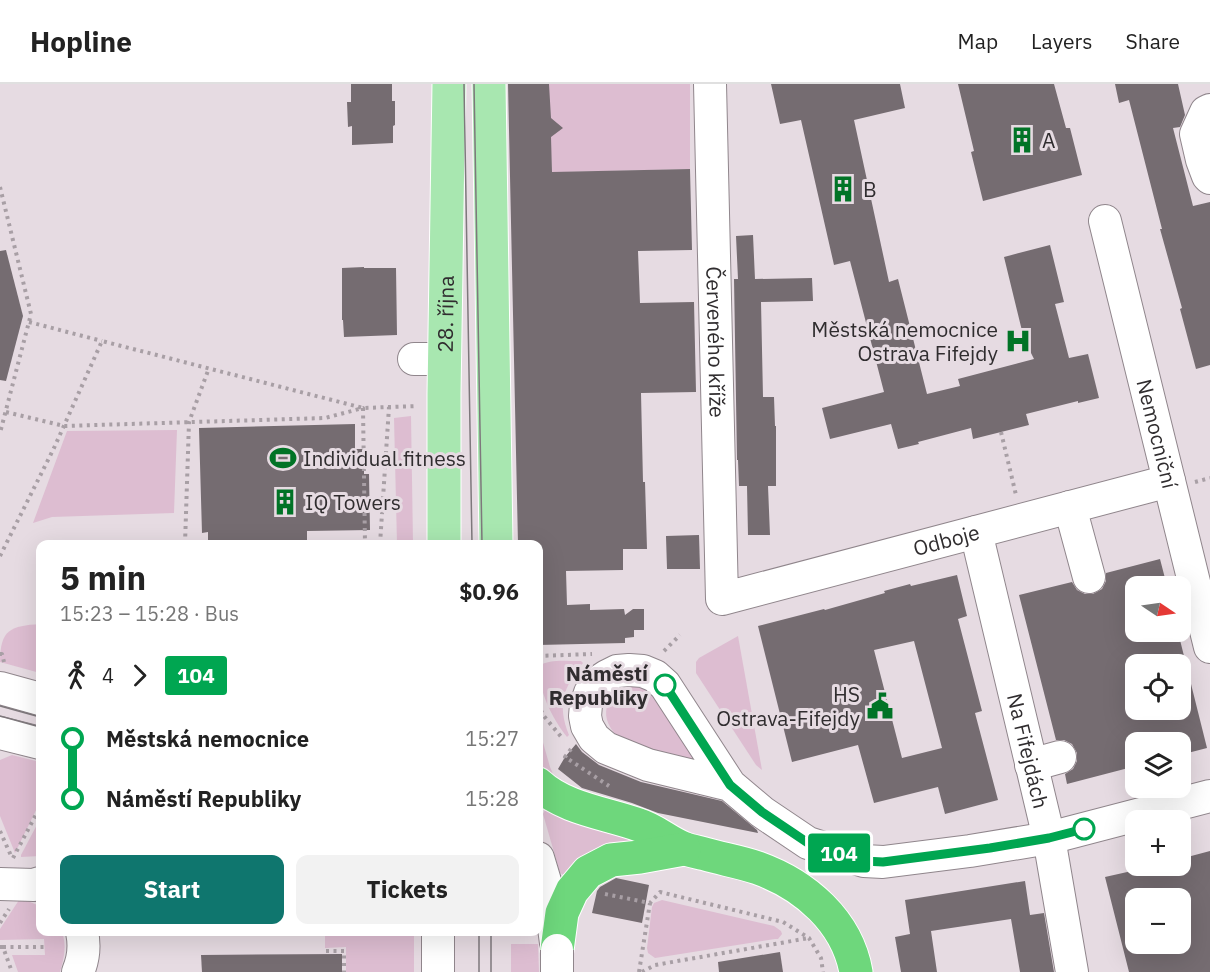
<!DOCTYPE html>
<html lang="en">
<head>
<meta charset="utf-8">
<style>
	:root { --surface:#fff; --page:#f2f2f2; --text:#222; --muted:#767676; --line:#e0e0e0; --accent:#0f766e }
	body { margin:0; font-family:"IBM Plex Sans",sans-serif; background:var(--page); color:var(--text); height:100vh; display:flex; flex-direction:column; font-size:22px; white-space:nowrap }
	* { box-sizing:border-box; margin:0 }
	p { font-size:20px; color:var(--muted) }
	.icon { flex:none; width:33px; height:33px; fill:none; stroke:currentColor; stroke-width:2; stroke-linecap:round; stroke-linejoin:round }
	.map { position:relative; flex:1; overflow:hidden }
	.sheet { position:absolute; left:36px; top:456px; width:507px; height:396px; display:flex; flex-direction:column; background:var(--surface); border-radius:12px; box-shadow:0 6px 24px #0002 }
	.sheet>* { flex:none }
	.badge { padding:0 12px; border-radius:4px; font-size:21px; line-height:39px }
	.needle { width:39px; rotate:103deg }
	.fabs { position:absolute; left:1125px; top:492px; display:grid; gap:12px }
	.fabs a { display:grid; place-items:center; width:66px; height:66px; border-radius:12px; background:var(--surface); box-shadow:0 6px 24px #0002; font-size:30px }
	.map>.badge { position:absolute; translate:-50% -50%; box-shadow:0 0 0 3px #fff }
	.legs { display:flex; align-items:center; gap:9px; height:66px; padding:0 24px; font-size:20px }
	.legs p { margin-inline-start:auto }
	.head { display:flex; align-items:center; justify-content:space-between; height:102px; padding:0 24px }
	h1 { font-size:33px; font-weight:700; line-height:45px }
	.action { display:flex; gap:12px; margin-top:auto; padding:12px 24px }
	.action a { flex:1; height:69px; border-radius:12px; background:var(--accent); color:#fff; font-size:24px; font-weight:700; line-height:69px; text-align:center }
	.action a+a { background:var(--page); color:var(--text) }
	ul { padding:0 24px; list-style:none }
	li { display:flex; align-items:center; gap:21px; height:60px; font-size:22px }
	li i { display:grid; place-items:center; width:9px; height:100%; margin:0 8px; background:currentColor }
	li i::after { content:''; width:15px; height:15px; margin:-8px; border:4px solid; border-radius:50%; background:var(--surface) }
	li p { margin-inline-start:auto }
	li:first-child i { background:linear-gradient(#0000 50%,currentColor 0) }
	li:last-child i { background:linear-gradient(currentColor 50%,#0000 0) }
	header { display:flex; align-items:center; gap:36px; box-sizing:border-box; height:84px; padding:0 30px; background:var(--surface); border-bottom:2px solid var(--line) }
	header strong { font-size:28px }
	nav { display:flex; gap:33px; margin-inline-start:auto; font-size:21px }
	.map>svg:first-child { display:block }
</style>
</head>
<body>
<header>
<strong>Hopline</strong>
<nav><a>Map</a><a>Layers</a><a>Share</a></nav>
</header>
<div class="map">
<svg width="1210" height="888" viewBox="0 0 1210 888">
	<rect width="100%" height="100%" fill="#e6dbe2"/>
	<g fill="#ddbdd1">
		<polygon points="548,0 690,0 690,85 565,88 552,92"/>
		<polygon points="411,332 413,460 397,460 394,334"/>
		<polygon points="177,346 174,429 52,433 33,439 67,347"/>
		<path d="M 40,540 L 40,589 L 0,578 C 0,545 11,542 40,540 Z"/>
		<polygon points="738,552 762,686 756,681 696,589 696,578 699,574"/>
		<path d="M 577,577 L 581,577 L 583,579 C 563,604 557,621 569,651 L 567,653 C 552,634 538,606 539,582 C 549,575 565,577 577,577 Z"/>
		<path d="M 637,602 L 657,610 L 697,677 L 694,679 L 623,657 C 595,636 603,606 637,602 Z"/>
		<polygon points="538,641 550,683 553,690 562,698 545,687 539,678"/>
		<polygon points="12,671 40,678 40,718 15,769 0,732 0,676"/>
		<polygon points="546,724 639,755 564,791 560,789 543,730"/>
		<polygon points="40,735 40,772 21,773 21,771"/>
		<path d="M 19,816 L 30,818 L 40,822 L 40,848 L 62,848 C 67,862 64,874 60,888 L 18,888 L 12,871 L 45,871 L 44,855 L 0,856 L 0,845 Z"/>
		<polygon points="662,816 774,842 781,847 782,850 778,855 775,855 655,874 648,869 647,864 652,823 654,819"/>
		<polygon points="325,848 414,848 414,888 346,888 346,863 325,864"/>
		<polygon points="511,860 538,860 539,888 511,888"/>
	</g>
	<g fill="#756c71" fill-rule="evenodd">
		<polygon points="351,0 392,0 392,17 395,17 395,41 393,42 393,59 352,61 352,42 348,43 347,18 351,18"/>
		<polygon points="508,0 549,0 551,34 563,44 551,53 552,88 690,85 692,166 638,167 640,219 694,218 696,308 641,309 643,398 645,398 647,465 623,465 623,486 566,487 567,521 590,520 590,526 624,525 625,531 633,525 644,525 644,546 634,546 634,553 625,554 625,559 538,561 538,460 518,460"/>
		<polygon points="771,0 900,0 905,24 854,36 889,198 898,195 927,310 960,302 958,295 1034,275 1024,255 1004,173 1050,161 1064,218 1055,220 1069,274 1088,270 1099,314 1078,319 1078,317 1026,330 1029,341 973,355 971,344 918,358 919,360 898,365 891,340 830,355 822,324 884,308 850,177 834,181 801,36 780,40"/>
		<polygon points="958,0 1054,0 1066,44 1070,44 1082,91 983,117 971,68 974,67"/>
		<polygon points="1115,0 1178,0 1185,31 1180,43 1173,44 1193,122 1210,118 1210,281 1196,285 1180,225 1182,224 1160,145 1162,145 1129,16 1119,19"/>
		<polygon points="753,151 755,195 812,194 813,217 761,218 763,313 774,313 775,342 776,342 776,402 768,402 770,451 748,451 747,402 739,402 738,376 737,376 734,195 738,195 736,152"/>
		<polygon points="6,166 23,232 6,297 0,296 0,167"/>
		<polygon points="364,183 364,184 396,184 397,251 344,253 343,236 342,236 342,184"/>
		<polygon points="355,340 355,365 364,365 364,390 369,390 370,446 307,447 307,460 208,460 208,448 202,449 199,344"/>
		<polygon points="699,451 700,485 667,485 666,452"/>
		<polygon points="1160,475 1167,502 1136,502 1136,548 1178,548 1186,580 1136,580 1136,626 1180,626 1180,584 1187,584 1207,664 1180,671 1180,658 1136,658 1136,682 1067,700 1065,690 1073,685 1077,677 1077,669 1072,660 1064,656 1056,656 1019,511 1072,498 1077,506 1085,510 1093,510 1102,505 1106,497 1106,489"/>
		<path d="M 957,491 L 967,532 L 958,535 L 982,627 L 975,629 L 998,716 L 945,730 L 938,703 L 874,719 L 858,661 L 792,678 L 758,542 L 824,525 L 825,526 L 885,509 L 884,507 L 910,500 L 911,502 ZM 914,557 L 942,664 L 902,674 L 874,566 Z"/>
		<polygon points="576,660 582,668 599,681 641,698 722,717 757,746 758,749 658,729 632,719 582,704 558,685 565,673"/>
		<path d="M 1210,767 L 1210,888 L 1129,888 L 1105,793 L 1154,782 L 1180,782 L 1180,775 ZM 1136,814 L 1180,814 L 1180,860 L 1136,860 Z"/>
		<polygon points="616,794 649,801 642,839 592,829 597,807 600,803"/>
		<polygon points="1025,797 1030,831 1044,829 1054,888 1020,888 1011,835 931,847 937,888 901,888 895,853 910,850 905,816"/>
		<polygon points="780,868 783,888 719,888 718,878"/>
		<polygon points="342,870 342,888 202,888 201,871"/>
	</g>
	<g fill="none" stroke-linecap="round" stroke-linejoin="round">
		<g stroke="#90868c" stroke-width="34">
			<g id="minor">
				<path id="s1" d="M 710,0 L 722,515 L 1169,397"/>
				<polyline points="1210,26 1206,28 1196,50 1202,76 1208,92 1210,94"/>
				<path id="s2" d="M 1105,137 L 1210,563"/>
				<polyline points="414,275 444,275"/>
				<polyline points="1070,423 1089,493"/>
				<path id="s3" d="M 976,448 L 1049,754 L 1072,888"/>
				<polyline points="0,604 40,615"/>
				<polyline points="0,649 40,659"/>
				<polyline points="1031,681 1060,673"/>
				<polyline points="730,701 665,601 655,592 643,587 629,586 617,587 607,592 598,598 590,609 586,621 585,632 587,642 594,654 606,664 648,681 730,701 762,728 808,759 864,777 883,778 970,767 1049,754 1210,712"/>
				<polyline points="538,774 550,814 556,859"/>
				<polyline points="0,800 34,801 40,799"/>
				<path d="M 78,888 C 84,874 85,862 82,848"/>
			</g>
		</g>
		<g stroke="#fff" stroke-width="35">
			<g id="major">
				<polyline points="489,0 496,460"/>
				<path id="s4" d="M 444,460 L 444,310 L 449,0"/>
			</g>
		</g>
		<g stroke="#fff" stroke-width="35">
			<g id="highway">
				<path d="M 538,700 C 565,725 606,729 639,741 C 655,746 668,758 683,764 C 690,767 698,768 705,770 C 722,775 741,778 758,784 C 805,801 847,837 856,888"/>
				<polyline points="557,866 562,829 572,807 588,788 611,776 640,773 684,765"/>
			</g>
		</g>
		<g stroke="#a89fa5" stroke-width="4" stroke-dasharray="3 4.5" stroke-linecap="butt">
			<polyline points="0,103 31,230 0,349"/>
			<polyline points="29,238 102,257"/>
			<polyline points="6,328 64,342 325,334 363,324 365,460"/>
			<polyline points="1001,348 1016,411"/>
			<polyline points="1195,398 1210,394"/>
			<polyline points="185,460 189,338 209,284"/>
			<polyline points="380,460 389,323"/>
			<polyline points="0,472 54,364 102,257 363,324 418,322"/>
			<polyline points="664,567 680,551"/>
			<polyline points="0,570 2,570 4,578"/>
			<polyline points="538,572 592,570"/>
			<polyline points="538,619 543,631 563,655"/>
			<polyline points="571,665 565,673 609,702"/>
			<polyline points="0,747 12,774"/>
			<polyline points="13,774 40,723"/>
			<polyline points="605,810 650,819 660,808 783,838 809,854 821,874 823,888"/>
			<polyline points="0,839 9,825"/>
			<polyline points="0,863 3,863 12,888"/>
			<polyline points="3,863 45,863"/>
			<polyline points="326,867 344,867 344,888"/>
			<polyline points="639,888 650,819"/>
			<polyline points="642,888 655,881 809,854"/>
		</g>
		<use href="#minor" stroke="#fff" stroke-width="32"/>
		<use href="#major" stroke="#a8e7b0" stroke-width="33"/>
		<use href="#highway" stroke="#6ed77c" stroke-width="33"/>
		<g stroke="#7e787c" stroke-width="1.5">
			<polyline points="464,0 472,460"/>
			<polyline points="474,0 482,460"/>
			<polyline points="0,622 40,633"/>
			<polyline points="0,632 40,643"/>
			<polyline points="479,848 479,888"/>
			<polyline points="491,848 491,888"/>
		</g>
		<g stroke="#90868c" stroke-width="34" stroke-linecap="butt">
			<g id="minor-bridge">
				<polyline points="438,848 438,888"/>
				<polyline points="557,888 557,866"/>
			</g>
		</g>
		<use href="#minor-bridge" stroke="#fff" stroke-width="32"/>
	</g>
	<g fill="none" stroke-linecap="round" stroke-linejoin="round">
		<g stroke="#fff" stroke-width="14">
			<polyline id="line-1" points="665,601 730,701 762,728 808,759 864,777 883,778 990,764 1049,754 1084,745"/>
		</g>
		<use href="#line-1" stroke="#00a651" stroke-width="9"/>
	</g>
	<defs>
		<g id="building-bare" transform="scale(2.07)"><path d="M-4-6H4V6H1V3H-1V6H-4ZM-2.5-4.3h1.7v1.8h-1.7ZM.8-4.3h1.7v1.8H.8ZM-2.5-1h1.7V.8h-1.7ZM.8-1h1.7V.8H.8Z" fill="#017326" stroke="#e6dbe2" stroke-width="2.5" paint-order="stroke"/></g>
		<g id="hospital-bare" transform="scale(2.07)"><path d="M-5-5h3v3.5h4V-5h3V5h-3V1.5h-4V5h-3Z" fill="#017326" stroke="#e6dbe2" stroke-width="2.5" paint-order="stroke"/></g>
		<g id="stadium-bare" transform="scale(2.07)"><path d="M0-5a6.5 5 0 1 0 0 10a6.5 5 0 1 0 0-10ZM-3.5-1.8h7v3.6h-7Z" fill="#017326" stroke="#e6dbe2" stroke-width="2.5" paint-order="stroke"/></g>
		<g id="civic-bare" transform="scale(2.07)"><path d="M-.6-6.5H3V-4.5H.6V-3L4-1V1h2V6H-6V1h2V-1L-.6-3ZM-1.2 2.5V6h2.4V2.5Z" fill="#017326" stroke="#e6dbe2" stroke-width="2.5" paint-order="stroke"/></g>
	</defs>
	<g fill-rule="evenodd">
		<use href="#building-bare" x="1022" y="56"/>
		<use href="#building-bare" x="843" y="105"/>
		<use href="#hospital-bare" x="1018" y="257"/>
		<use href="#stadium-bare" x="283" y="374"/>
		<use href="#building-bare" x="285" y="418"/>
		<use href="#civic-bare" x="880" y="622"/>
	</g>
	<g fill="#fff" stroke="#00a651" stroke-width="3">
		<circle cx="665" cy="601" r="10"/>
		<circle cx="1084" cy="745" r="10"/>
	</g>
	<g text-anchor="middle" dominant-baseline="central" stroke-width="6" stroke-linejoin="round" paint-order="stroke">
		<g font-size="21" fill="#302d2f" stroke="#e6dbe2" text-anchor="start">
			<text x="1042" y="56">A</text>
			<text x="863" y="105">B</text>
			<text x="998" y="245" text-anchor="end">Městská nemocnice<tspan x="998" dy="24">Ostrava Fifejdy</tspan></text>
			<text x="303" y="374">Individual.fitness</text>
			<text x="305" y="418">IQ Towers</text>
			<text x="860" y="610" text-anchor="end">HS<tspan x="860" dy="24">Ostrava-Fifejdy</tspan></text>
		</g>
		<g font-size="21" fill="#302d2f" stroke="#e6dbe2">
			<text stroke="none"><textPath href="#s4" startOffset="230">28. října</textPath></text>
			<text stroke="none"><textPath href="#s1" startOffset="258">Červeného kříže</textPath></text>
			<text stroke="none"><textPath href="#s2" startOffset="219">Nemocniční</textPath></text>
			<text stroke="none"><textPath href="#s1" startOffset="747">Odboje</textPath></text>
			<text stroke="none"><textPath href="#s3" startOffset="225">Na Fifejdách</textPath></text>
		</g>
		<g font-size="21" font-weight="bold" fill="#302d2f" stroke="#e6dbe2" text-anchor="end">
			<text x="648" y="589">Náměstí<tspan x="648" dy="24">Republiky</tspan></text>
		</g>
	</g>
</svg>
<div class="fabs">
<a><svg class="needle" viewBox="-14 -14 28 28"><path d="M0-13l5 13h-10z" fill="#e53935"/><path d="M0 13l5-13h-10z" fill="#767676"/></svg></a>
<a><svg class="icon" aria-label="locate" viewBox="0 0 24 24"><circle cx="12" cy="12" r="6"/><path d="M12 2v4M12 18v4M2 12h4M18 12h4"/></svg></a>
<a><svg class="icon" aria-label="layers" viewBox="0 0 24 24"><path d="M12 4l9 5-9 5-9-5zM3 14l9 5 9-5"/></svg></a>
<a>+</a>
<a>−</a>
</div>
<b class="badge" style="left:839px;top:769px;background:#00a651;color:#fff">104</b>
<section class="sheet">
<div class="head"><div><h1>5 min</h1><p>15:23 – 15:28 · Bus</p></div><b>$0.96</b></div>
<div class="legs"><svg class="icon" aria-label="walk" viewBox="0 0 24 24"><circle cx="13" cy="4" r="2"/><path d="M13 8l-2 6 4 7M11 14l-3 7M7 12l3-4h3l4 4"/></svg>4<svg class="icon" aria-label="forward" viewBox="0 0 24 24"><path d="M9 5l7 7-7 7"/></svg><b class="badge" style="background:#00a651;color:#fff">104</b></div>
<ul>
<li><i style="color:#00a651"></i><b>Městská nemocnice</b><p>15:27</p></li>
<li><i style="color:#00a651"></i><b>Náměstí Republiky</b><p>15:28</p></li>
</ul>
<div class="action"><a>Start</a><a>Tickets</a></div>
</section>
</div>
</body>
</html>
